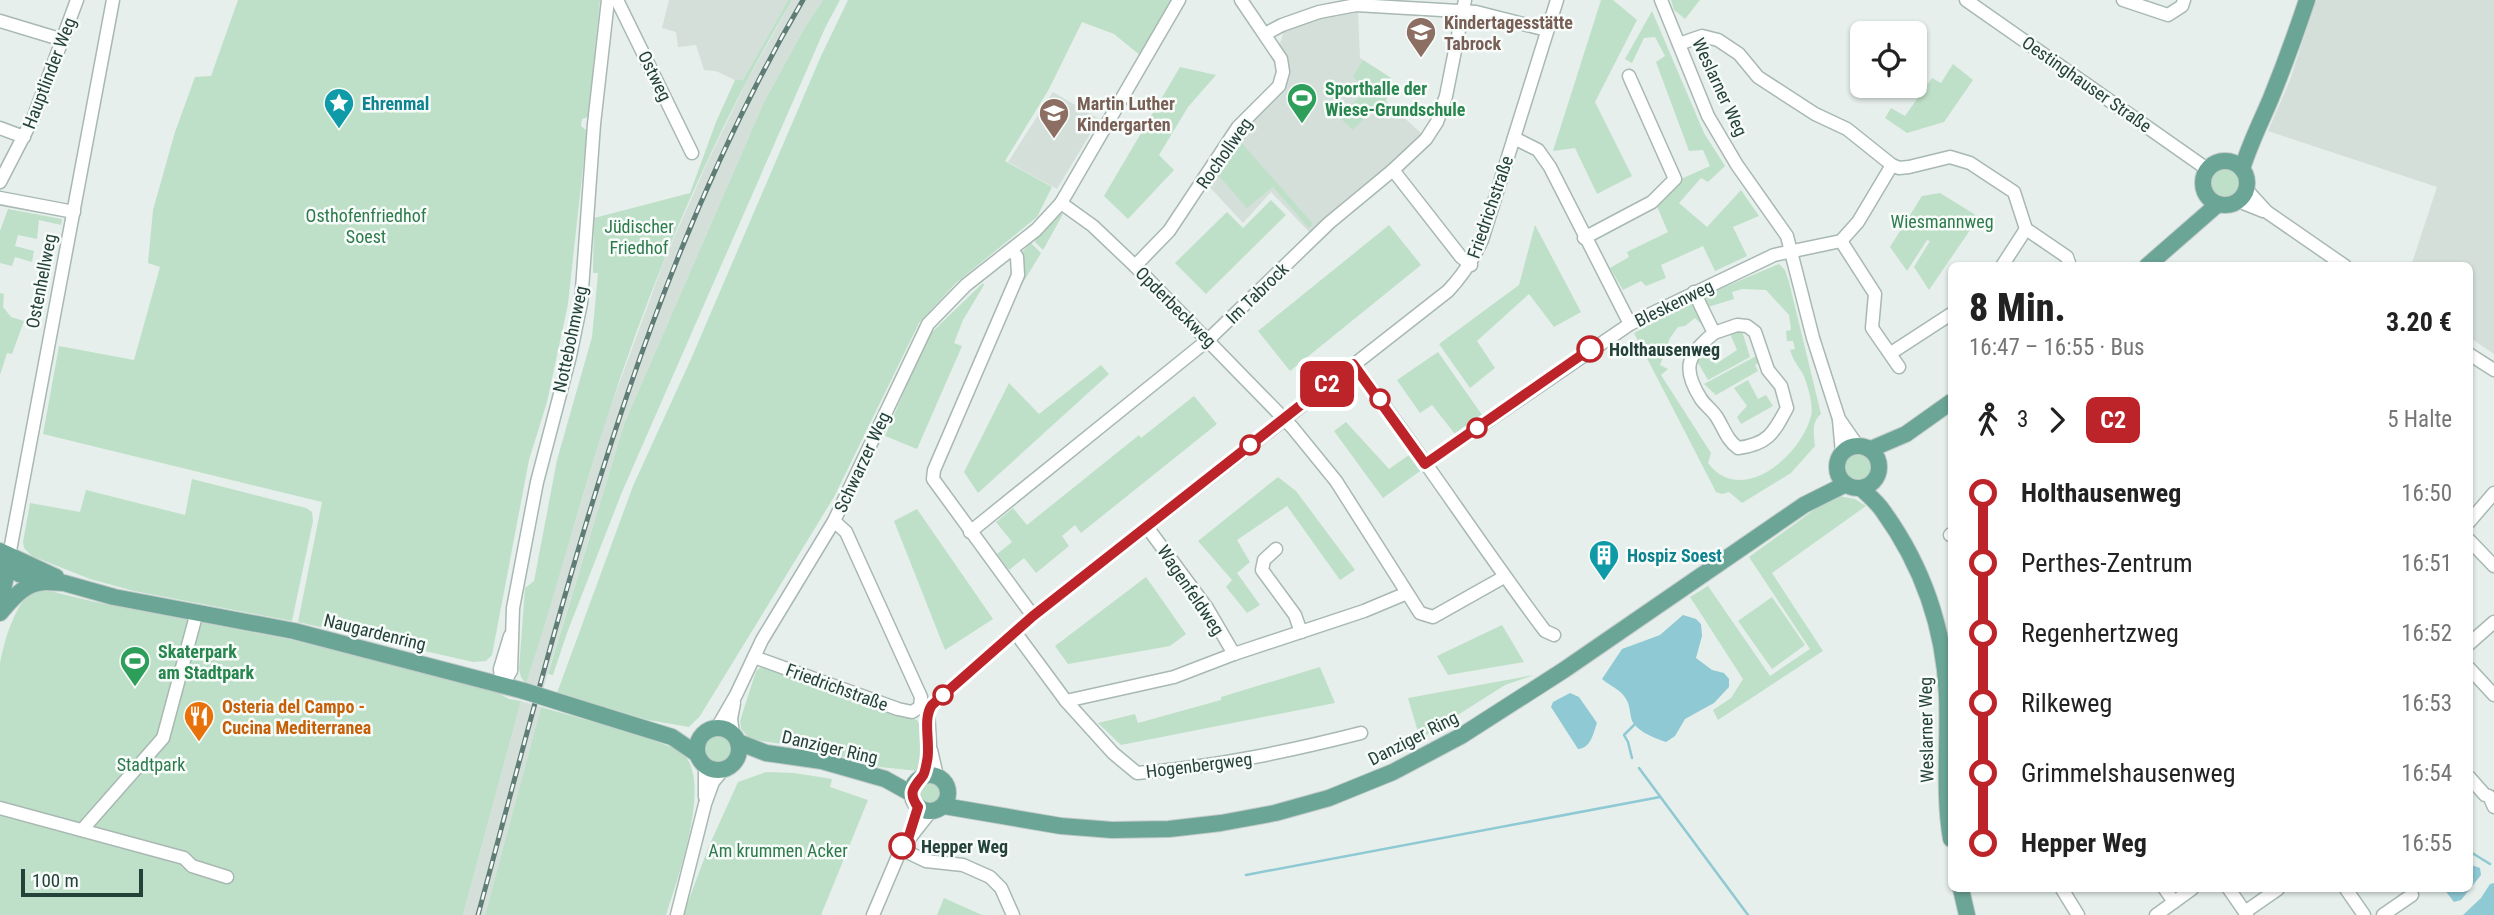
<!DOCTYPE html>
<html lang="de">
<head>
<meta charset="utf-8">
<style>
	:root { --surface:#fff; --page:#f6f6f6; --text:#222; --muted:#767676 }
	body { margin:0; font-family:"Roboto Condensed",sans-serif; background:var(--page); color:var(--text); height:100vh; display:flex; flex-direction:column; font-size:26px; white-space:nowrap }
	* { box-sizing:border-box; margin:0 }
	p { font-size:23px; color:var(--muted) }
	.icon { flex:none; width:38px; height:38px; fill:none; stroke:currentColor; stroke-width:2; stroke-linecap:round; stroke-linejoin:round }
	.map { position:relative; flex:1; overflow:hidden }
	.sheet { position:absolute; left:1948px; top:262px; width:525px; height:630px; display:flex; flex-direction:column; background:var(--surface); border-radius:10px; box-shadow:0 2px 5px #0004 }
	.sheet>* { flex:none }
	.badge { padding:0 14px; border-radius:10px; font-size:24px; line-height:46px }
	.tools { position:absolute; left:1850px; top:21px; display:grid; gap:14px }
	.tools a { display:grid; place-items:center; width:77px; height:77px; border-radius:10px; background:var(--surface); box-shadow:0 2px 5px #0004; font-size:35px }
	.scale { position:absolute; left:21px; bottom:18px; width:122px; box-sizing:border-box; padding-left:7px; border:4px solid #24423a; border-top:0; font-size:19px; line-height:24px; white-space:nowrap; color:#24423a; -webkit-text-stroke:5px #f7fbf9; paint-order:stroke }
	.map>.badge { position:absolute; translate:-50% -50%; box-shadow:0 0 0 4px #fff }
	.legs { display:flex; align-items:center; gap:10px; height:77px; padding:0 21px; font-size:23px }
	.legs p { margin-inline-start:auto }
	.overview { display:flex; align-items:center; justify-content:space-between; height:119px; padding:0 21px }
	h1 { font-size:38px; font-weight:800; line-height:52px }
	ul { padding:0 21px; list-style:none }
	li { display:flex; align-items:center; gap:24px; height:70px; font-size:26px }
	li i { display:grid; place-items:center; width:10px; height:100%; margin:0 9px; background:currentColor }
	li i::after { content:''; width:18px; height:18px; margin:-9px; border:5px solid; border-radius:50%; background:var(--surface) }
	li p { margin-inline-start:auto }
	li:first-child i { background:linear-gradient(#0000 50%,currentColor 0) }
	li:last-child i { background:linear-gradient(currentColor 50%,#0000 0) }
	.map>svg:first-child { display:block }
</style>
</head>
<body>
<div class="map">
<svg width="2494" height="915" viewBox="0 0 2494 915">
	<rect width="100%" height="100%" fill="#e6efeb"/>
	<g fill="#d4dfda">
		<polygon points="669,0 788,0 743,80 735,80 716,71 704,70 696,45 678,47 676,32 662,28"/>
		<polygon points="792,0 823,0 805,27 764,102 624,424 543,689 526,684 608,414 664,261 706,165 747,81"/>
		<polygon points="2316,0 2494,0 2494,354 2469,337 2469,266 2411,266 2437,187 2268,131 2290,80"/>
		<polygon points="1358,12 1360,58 1391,78 1386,101 1423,135 1379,175 1369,180 1339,205 1332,215 1311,234 1271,192 1243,223 1206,183 1237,136 1279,93 1279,47 1284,31 1294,25 1318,17"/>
		<polygon points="1053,92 1099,119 1057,189 1008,162"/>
		<polygon points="521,701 541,707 485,915 463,915"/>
	</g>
	<g fill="#bfe0c8">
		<polygon points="238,0 600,0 588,117 582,119 581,126 587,131 568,304 547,402 529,460 492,655 486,661 473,662 298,622 322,502 43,434 59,346 134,360 160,267 148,263 153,210 175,132 195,77 211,76"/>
		<path d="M 788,0 L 792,0 C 715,130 654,272 608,415 C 579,504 555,595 526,684 L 521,677 L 519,669 L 525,588 L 534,581 L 557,460 L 592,337 L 598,273 L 593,273 L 594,218 L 690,193 L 716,122 L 735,80 L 743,80 Z"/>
		<polygon points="823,0 840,0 826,26 622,492 567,633 553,675 548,674 624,424 764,102 805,27"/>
		<polygon points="848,0 1172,0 1141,56 1114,34 1082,22 1049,89 1005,161 1052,187 1037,217 956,283 919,323 834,497 700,716 689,727 648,720 557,693 633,486 691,359 821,56"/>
		<polygon points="1601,0 1613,0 1637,20 1595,102 1632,176 1597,194 1575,148 1553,151"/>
		<polygon points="1671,0 1700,0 1685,19 1674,10"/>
		<polygon points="1652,11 1704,133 1725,166 1708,182 1701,178 1679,203 1707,227 1741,190 1759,216 1733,227 1747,256 1715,271 1703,246 1661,265 1666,278 1646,286 1641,281 1623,290 1610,268 1629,257 1627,252 1668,232 1656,204 1681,179 1710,166 1703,150 1689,151 1656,62 1665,56 1655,37 1644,38 1632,63 1625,59"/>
		<polygon points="1363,60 1391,78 1386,101 1391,106 1379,118 1372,111 1353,130 1339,117 1361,95 1360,85 1353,76"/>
		<polygon points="1953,64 1973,80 1944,122 1907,133 1885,118 1891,108 1905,116 1932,78 1941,83"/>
		<polygon points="1180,67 1216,75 1188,107 1159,155 1174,170 1128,219 1104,196"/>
		<polygon points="1240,141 1313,224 1309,228 1273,187 1247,208 1217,174"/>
		<circle cx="2224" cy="183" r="17"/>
		<polygon points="1940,193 1979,217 1929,290 1914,267 1930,241 1927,240 1907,271 1890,247 1922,196"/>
		<polygon points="1271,200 1286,215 1206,294 1175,263 1227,212 1243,228"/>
		<polygon points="8,209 62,219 61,225 39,220 37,239 18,235 15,246 34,251 32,262 15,257 12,266 0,263 0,231"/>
		<polygon points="1060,213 1063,214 1043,250 1035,242 1037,237"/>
		<polygon points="1389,225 1421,265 1290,371 1258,331"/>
		<polygon points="1535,225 1581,312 1554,327 1529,294 1477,341 1495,368 1470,388 1439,344 1519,285"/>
		<polygon points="1031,243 1041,253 1021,286 1024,266 1021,253"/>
		<path d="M 1779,264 L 1785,270 L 1789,282 L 1821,414 C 1811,422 1814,435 1815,446 L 1791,473 L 1742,503 L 1729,492 L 1722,494 L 1716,492 L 1634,333 L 1695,300 L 1706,329 L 1695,318 L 1685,326 L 1678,327 L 1670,338 L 1660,365 L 1668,369 L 1661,375 L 1711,453 L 1708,463 C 1741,507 1801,456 1811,416 C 1814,406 1807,383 1803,374 C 1798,366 1793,360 1790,350 L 1795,349 L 1793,341 L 1787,341 L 1786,331 L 1791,330 L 1789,315 L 1766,290 L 1742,289 L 1732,292 L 1734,299 L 1708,307 L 1703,296 Z"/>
		<polygon points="983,283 984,285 963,320 954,343 962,346 917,449 885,436 923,347 932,332"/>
		<polygon points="0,293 4,294 3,307 11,317 24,321 12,354 7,353 0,375"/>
		<polygon points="1742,331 1750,357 1708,380 1697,361 1704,352 1716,364 1737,350 1730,334"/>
		<polygon points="1438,352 1482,415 1455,434 1432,405 1420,413 1397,380"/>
		<polygon points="1760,354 1762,361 1755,365 1758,371 1716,395 1704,384"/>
		<polygon points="1101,365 1109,374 978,493 964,472 1009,383 1039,414"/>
		<polygon points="1748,380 1758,399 1766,395 1773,406 1741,424 1737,417 1747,406 1734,388"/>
		<polygon points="1194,396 1217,424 1081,533 1075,525 1062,536 1069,546 1036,573 1024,558 1009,570 997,554 1012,542 996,522 1013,508 1027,525 1139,435 1141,438"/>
		<polygon points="1346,422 1389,469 1409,455 1420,471 1383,498 1334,431"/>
		<circle cx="1859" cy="467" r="17"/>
		<polygon points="1278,477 1296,491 1355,570 1340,580 1287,506 1237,540 1250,562 1237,573 1260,605 1247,613 1226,587 1232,580 1198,541"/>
		<polygon points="192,479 306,508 312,512 313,521 292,621 134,591 90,579 32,556 24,548 23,542 30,503 80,512 86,490 185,515"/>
		<polygon points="1839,496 1855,499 1866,506 1772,573 1823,651 1718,720 1713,710 1731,698 1743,679 1690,597 1708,586 1770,676 1810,649 1749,557 1818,507"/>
		<polygon points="917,509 993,619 945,650 894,521"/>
		<polygon points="1146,577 1186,634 1170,646 1068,664 1055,646"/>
		<path d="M 46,590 L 95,602 L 293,640 L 493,690 L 509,699 L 521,701 L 463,915 L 0,915 L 0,663 C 5,637 13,612 30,591 Z"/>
		<polygon points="1772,597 1805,645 1772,669 1738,621"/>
		<polygon points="1502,625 1524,662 1448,675 1437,656"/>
		<path d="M 761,667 L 917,720 C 924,731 924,760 918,771 L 880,767 L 814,749 L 750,739 L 741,729 L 740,721 L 756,671 Z"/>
		<polygon points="1320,667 1335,703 1121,745 1098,723 1135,714 1138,723 1221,700 1221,697"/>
		<polygon points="1534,675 1505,685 1420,739 1408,698"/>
		<path d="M 541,707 C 567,715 669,740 684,755 C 712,783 677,881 666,915 L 485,915 Z"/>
		<circle cx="717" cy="749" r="18"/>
		<polygon points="766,772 794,773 832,779 830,787 868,800 821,915 683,915 709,846 738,782"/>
		<circle cx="931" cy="793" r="13"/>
		<polygon points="944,898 982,915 937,915"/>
	</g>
	<g fill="#8ec9d4">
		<path d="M 1683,615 L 1696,619 L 1701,624 L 1702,636 L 1696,658 L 1712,670 L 1724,673 L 1729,679 L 1729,687 L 1714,703 L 1685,719 L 1675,736 L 1666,742 C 1654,738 1633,730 1631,717 C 1629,708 1630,704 1624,696 C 1619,689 1609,685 1602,679 L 1622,649 L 1660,635 Z"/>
		<path d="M 1570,693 L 1579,697 L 1597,723 C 1593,734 1591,748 1578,749 L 1551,707 L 1553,702 Z"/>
		<polygon points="2469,864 2480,868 2481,875 2461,900 2454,902 2444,889 2469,889"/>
		<polygon points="2494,883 2494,915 2463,915 2481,898 2490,884"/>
	</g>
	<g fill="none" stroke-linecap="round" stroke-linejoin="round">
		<g stroke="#8ec9d4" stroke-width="2.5">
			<polyline points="1632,758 1628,742 1624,735 1635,724"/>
			<polyline points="1639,768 1748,915"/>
			<polyline points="2469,851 2490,864"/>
			<polyline points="1246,875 1660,797"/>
		</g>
		<g stroke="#a8b8b2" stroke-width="15">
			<g id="minor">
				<polyline points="617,0 692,153"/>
				<polyline points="1661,0 1708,116 1737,165 1787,236 1813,338 1839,419 1857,445"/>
				<polyline points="1966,0 2207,169"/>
				<polyline points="2123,0 2168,15 2182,6 2184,0"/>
				<polyline points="0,21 63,40"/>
				<polyline points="1265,34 1282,25 1319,12 1356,5 1476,12 1547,30"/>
				<polyline points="1679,44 1702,36 1718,40 1739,54 1758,77 1815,114 1847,129 1892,165 1899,168 1909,167 1950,157 1970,163 2014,192 2026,229 2067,257 2070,266"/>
				<polyline points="0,128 24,137"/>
				<polyline points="1514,138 1538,150 1550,167 1630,324"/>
				<polyline points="1393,170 1461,257 1471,265"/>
				<polyline points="0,182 34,116 77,0"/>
				<polyline points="2246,189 2267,212 2345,266"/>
				<polyline points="0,198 74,212"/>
				<polyline points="2238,201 2263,211"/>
				<polyline points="1061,203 1093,226 1135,266 1292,427 1336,481 1420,613 1433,617 1504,577"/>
				<polyline points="1584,238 1652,202 1675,179 1629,76"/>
				<polyline points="1841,241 1875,294 1872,328 1899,367"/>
				<polyline points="1012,250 1017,257 1018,275 934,470 933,479 1033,616"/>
				<polyline points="1135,266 1169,231 1238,127 1279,86 1283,72 1281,59 1241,0"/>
				<polyline points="2002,266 2026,229"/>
				<path d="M 1694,292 L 1714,333 C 1686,356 1682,369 1701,399 C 1705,405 1712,410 1716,416 C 1724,428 1726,439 1738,448 C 1769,444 1774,432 1787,408 L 1781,386 L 1768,370 L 1755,332 L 1747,326 L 1737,325 L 1714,333"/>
				<polyline points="1891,353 1951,314"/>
				<polyline points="2469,354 2494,370"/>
				<path d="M 1353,364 C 1420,451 1479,543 1545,631 L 1554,635"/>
				<polyline points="1839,420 1842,453"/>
				<polyline points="1425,464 1630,324 1774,255 1841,241 1858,222 1892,165"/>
				<polyline points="2469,522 2494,493"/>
				<polyline points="1147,527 1207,608 1234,654"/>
				<polyline points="970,532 1209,339 1329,223 1393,170 1426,139 1437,122 1446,96 1465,0"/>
				<polyline points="1950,535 1951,534"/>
				<polyline points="2469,540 2494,566"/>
				<polyline points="1276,549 1264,560 1262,570 1295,615 1301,632"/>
				<polyline points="9,556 113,0"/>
				<polyline points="1015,632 1066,701 1174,677 1234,654 1364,611 1407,593"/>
				<polyline points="2469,644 2494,622"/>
				<polyline points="754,657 898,709 912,712 920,707 921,697 846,532 834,521"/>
				<polyline points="2469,668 2494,695"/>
				<polyline points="502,686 511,671 513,608 537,482 570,356 581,303 594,124 608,0"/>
				<polyline points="502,686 500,669 510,636"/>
				<path d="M 1066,701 L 1113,753 L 1137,773 C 1214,767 1286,752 1361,733"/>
				<polyline points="717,728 736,695 762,640 834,521 928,324 966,285 1036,230 1061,203 1179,0"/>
				<polyline points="733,734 731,719 734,703"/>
				<polyline points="931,750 937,776"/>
				<path d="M 923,777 L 930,745 L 928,710 L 932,705 L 1033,616 L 1448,291 C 1463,275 1473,260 1482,240 L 1557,0"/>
				<polyline points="2469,777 2485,795 2489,796 2494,807"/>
				<polyline points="705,797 705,767"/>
				<polyline points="0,808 184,858 192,866 227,877"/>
				<polyline points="82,830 163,738 197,612"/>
				<polyline points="909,835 918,807"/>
				<polyline points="901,849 926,861 963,865 990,877 1001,888 1013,915"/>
				<polyline points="2062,889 2078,915"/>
				<polyline points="2165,889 2174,902"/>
				<polyline points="2229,889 2247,915"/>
				<polyline points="2346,889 2364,915"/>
				<polyline points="2245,912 2278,889"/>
				<polyline points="677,915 705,804 713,782 722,771"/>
				<polyline points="873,915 901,849 931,811"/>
				<polyline points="2156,915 2192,889"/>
				<polyline points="2383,915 2412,895"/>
			</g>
		</g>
		<g stroke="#c2cac8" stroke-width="18">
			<g id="major">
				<circle cx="2225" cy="183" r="22"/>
				<path d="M 2242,169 C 2250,143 2261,122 2271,98 C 2284,66 2296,33 2307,0"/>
				<polyline points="2147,266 2218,204"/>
				<circle cx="1858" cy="467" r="21"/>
				<polyline points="1871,449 1906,434 1951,402"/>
				<path d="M 1861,488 C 1868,495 1877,502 1883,511 C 1922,565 1944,628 1947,695 C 1949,743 1943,791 1951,839"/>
				<polyline points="0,551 56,577"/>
				<polyline points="0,564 19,574 47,582 64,583 114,597 294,631 524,691"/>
				<polyline points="0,606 9,560"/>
				<path d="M 0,613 C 13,598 24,583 45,582"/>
				<polyline points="601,715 672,737 697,754"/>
				<circle cx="718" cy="749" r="21"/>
				<polyline points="738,742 766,753 822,761 885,779 912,794"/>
				<circle cx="930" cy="793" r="18"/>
				<polyline points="944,806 1061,826 1112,830 1169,829 1221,823 1275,813 1329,798 1393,772 1461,736 1564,670 1804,505 1846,484"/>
				<polyline points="1961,889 1967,915"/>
			</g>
		</g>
		<use href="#minor" stroke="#fff" stroke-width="12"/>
		<use href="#major" stroke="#6aa596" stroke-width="16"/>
		<g stroke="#5f7d75" stroke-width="5">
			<path id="rail" d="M 478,915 C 563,603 637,282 803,0"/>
		</g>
		<use href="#rail" stroke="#f7fbf9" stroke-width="2.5" stroke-dasharray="8" stroke-linecap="butt"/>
		<g stroke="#c2cac8" stroke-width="18" stroke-linecap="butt">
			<polyline id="major-bridge" points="524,691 601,715"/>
		</g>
		<use href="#major-bridge" stroke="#6aa596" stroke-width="16"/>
	</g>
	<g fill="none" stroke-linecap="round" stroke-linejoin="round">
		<g stroke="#fff" stroke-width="16">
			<path id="line-1" d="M 902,846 L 908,839 L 918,807 C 908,793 913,788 922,777 C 925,774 926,766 927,761 C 931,744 922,719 932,705 L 1033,616 L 1353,364 L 1425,464 L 1590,349"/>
		</g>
		<use href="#line-1" stroke="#bd2429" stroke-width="10"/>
	</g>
	<defs>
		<g id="school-pin" transform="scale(1.575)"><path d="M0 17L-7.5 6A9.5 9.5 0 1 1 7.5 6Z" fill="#8d6e63" stroke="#f7fbf9"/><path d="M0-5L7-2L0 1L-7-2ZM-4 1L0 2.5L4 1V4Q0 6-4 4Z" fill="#fff"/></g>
		<g id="stadium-pin" transform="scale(1.575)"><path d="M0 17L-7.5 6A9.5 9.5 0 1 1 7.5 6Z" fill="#2e9e5b" stroke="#f7fbf9"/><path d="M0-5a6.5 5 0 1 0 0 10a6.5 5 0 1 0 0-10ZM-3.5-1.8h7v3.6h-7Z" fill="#fff"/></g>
		<g id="sight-pin" transform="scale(1.575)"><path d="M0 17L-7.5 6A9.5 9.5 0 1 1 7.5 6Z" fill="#0f9aa8" stroke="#f7fbf9"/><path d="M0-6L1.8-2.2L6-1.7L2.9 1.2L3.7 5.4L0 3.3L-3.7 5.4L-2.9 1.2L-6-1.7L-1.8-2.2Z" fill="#fff"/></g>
		<g id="building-pin" transform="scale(1.575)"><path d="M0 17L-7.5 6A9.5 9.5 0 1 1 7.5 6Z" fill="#0f9aa8" stroke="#f7fbf9"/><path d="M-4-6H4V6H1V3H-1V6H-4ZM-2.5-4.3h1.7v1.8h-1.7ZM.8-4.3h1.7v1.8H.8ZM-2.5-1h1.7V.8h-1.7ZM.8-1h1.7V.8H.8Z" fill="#fff"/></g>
		<g id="restaurant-pin" transform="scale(1.575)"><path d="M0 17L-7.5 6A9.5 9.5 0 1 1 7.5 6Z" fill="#e8710a" stroke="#f7fbf9"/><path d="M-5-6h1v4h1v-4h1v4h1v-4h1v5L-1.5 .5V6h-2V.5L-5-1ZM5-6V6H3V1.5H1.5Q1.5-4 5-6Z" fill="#fff"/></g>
	</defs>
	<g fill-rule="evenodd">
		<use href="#school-pin" x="1421" y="32"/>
		<use href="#stadium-pin" x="1302" y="98"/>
		<use href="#sight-pin" x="339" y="103"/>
		<use href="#school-pin" x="1054" y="113"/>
		<use href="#building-pin" x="1604" y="555"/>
		<use href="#stadium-pin" x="135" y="661"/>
		<use href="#restaurant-pin" x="199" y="716"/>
	</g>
	<g fill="#fff" stroke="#bd2429" stroke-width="3.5">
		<circle cx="1590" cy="349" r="12"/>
		<circle cx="1380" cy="399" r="9"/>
		<circle cx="1477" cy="428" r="9"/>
		<circle cx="1250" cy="445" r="9"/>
		<circle cx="943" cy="695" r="9"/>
		<circle cx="902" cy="846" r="12"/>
	</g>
	<g text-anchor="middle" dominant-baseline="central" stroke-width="5" stroke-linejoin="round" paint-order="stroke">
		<g font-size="18" font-weight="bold" fill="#785e54" stroke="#f7fbf9" text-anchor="start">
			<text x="1444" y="22">Kindertagesstätte<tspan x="1444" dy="21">Tabrock</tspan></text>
			<text x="1077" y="103">Martin Luther<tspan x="1077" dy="21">Kindergarten</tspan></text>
		</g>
		<g font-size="18" fill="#24423a" stroke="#f7fbf9">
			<text transform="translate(49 73) rotate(-69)">Hauptlinder Weg</text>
			<text transform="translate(655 76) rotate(64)">Ostweg</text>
			<text transform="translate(2087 84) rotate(35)">Oestinghauser Straße</text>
			<text transform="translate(1720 87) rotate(65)">Weslarner Weg</text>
			<text transform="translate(1224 153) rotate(-55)">Rochollweg</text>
			<text transform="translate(1490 207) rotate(-71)">Friedrichstraße</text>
			<text transform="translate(41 281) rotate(-79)">Ostenhellweg</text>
			<text transform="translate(1257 293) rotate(-44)">Im Tabrock</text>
			<text transform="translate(1674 303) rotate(-26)">Bleskenweg</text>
			<text transform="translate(1176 307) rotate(45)">Opderbeckweg</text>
			<text transform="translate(570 339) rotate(-78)">Nottebohmweg</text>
			<text transform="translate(862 462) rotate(-65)">Schwarzer Weg</text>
			<text transform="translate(1191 590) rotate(56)">Wagenfeldweg</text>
			<text transform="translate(375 632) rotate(14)">Naugardenring</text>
			<text transform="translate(837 687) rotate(20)">Friedrichstraße</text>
			<text transform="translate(1926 730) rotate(-91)">Weslarner Weg</text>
			<text transform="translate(1413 738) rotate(-27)">Danziger Ring</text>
			<text transform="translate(830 747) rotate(13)">Danziger Ring</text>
			<text transform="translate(1199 765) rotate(-7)">Hogenbergweg</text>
		</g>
		<g font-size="18" font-weight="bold" fill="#27864d" stroke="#f7fbf9" text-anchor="start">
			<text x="1325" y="88">Sporthalle der<tspan x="1325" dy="21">Wiese-Grundschule</tspan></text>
			<text x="158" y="651">Skaterpark<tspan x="158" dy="21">am Stadtpark</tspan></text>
		</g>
		<g font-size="18" font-weight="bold" fill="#0d838f" stroke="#f7fbf9" text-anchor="start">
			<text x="362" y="103">Ehrenmal</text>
			<text x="1627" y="555">Hospiz Soest</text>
		</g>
		<g font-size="18" fill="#2d7a4b" stroke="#f7fbf9">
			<text x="366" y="215">Osthofenfriedhof<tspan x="366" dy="21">Soest</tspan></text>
			<text x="1942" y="221">Wiesmannweg</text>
			<text x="639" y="226">Jüdischer<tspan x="639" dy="21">Friedhof</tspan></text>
			<text x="151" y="764">Stadtpark</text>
			<text x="778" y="850">Am krummen Acker</text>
		</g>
		<g font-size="18" font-weight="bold" fill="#24423a" stroke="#f7fbf9" text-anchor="start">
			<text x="1609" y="349">Holthausenweg</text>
			<text x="921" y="846">Hepper Weg</text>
		</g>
		<g font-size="18" font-weight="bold" fill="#c56008" stroke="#f7fbf9" text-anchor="start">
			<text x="222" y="706">Osteria del Campo -<tspan x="222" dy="21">Cucina Mediterranea</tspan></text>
		</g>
	</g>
</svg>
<div class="tools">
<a><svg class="icon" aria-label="locate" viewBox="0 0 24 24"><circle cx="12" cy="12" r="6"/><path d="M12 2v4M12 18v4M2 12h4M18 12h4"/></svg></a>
</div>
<div class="scale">100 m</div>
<b class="badge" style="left:1327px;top:384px;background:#bd2429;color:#fff">C2</b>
<section class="sheet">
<div class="overview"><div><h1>8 Min.</h1><p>16:47 – 16:55 · Bus</p></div><b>3.20 €</b></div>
<div class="legs"><svg class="icon" aria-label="walk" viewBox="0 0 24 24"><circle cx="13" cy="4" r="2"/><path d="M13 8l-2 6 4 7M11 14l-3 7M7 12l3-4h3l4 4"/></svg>3<svg class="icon" aria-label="forward" viewBox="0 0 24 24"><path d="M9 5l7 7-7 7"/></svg><b class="badge" style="background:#bd2429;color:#fff">C2</b><p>5 Halte</p></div>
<ul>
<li><i style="color:#bd2429"></i><b>Holthausenweg</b><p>16:50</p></li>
<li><i style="color:#bd2429"></i><span>Perthes-Zentrum</span><p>16:51</p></li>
<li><i style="color:#bd2429"></i><span>Regenhertzweg</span><p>16:52</p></li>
<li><i style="color:#bd2429"></i><span>Rilkeweg</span><p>16:53</p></li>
<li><i style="color:#bd2429"></i><span>Grimmelshausenweg</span><p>16:54</p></li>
<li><i style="color:#bd2429"></i><b>Hepper Weg</b><p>16:55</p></li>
</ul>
</section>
</div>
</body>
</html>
